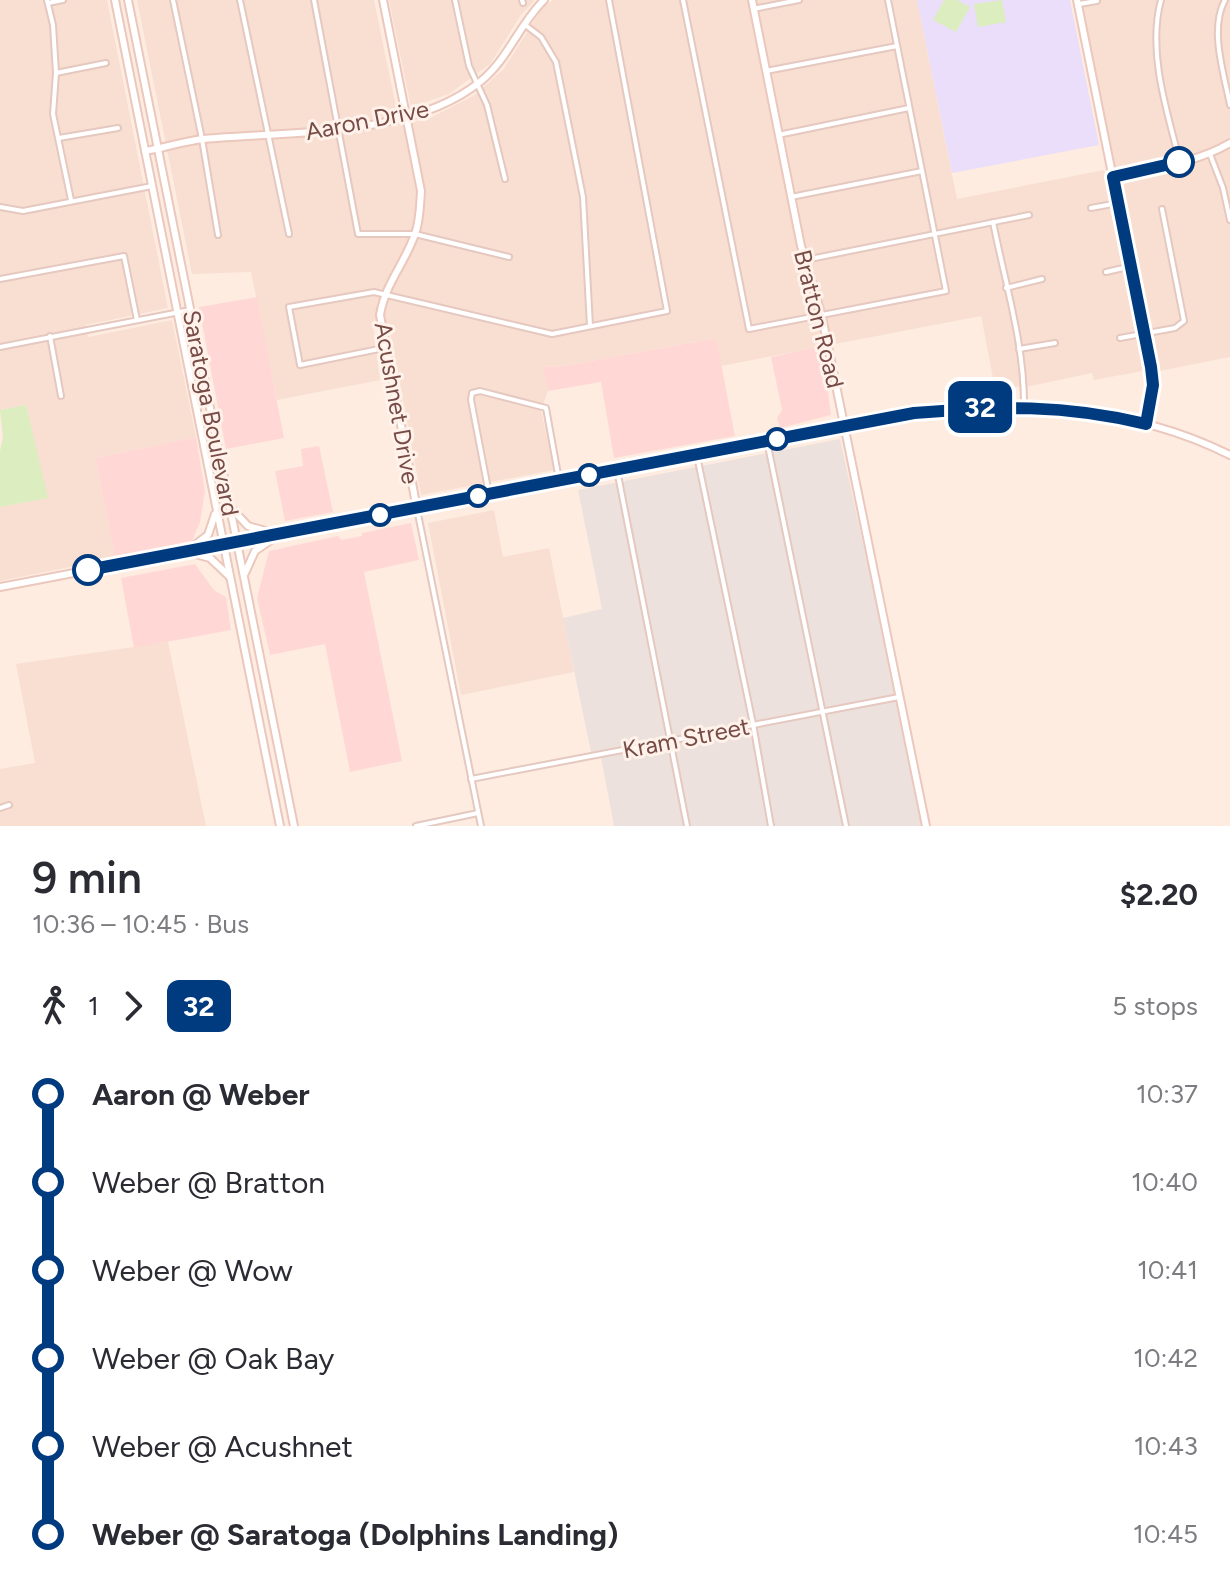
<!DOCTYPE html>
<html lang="en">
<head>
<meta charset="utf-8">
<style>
	:root { --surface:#fff; --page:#f2f2f3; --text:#2b2b33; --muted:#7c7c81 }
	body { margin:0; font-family:Figtree,sans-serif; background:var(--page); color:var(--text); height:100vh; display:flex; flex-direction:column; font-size:30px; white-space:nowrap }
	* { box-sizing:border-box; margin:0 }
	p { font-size:26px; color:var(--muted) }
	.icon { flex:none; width:44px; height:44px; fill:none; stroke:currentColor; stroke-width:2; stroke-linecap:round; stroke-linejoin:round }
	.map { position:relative; height:826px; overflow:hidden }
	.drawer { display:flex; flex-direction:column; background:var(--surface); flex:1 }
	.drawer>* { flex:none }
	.badge { padding:0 16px; border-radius:12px; font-size:28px; line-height:52px }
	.map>.badge { position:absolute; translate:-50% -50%; box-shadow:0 0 0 4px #fff }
	.legs { display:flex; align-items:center; gap:12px; height:88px; padding:0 32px; font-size:26px }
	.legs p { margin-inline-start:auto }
	.summary { display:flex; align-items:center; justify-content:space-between; height:136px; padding:0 32px }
	h1 { font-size:44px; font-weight:600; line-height:60px }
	ul { padding:0 32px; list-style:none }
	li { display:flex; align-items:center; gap:28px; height:88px; font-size:30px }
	li i { display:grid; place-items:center; width:12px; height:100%; margin:0 10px; background:currentColor }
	li i::after { content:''; width:20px; height:20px; margin:-10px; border:6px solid; border-radius:50%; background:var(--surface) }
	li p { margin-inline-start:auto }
	li:first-child i { background:linear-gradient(#0000 50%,currentColor 0) }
	li:last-child i { background:linear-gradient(currentColor 50%,#0000 0) }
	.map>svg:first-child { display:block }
</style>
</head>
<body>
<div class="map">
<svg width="1230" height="826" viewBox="0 0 1230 826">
	<rect width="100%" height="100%" fill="#feece1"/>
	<g fill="#f8dfd2">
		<polygon points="0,0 107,0 168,308 86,325 88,337 172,320 196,437 95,458 115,558 0,581 0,507 47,498 26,405 0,410"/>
		<polygon points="137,0 374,0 400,126 432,117 473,96 503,70 543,7 553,0 917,0 957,199 1104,170 1143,371 1094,380 1092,373 1031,386 995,388 981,316 721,366 715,338 564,366 544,367 548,391 541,410 554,470 421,495 389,327 373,324 380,380 277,400 251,272 192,274"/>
		<polygon points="389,0 535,0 521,15 490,64 449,94 411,107"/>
		<polygon points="1082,0 1230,0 1230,357 1160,371 1107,130"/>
		<polygon points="494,510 503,557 549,548 574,672 461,695 428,523"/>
		<polygon points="168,642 206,826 0,826 0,769 35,763 16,664"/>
	</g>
	<g fill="#ffd8d5">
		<polygon points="257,297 284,438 226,449 199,307"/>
		<polygon points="716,338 735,436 614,458 601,382 548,391 543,367 564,366"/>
		<polygon points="822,346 831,415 780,428 777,418 782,410 771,357"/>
		<polygon points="196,437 205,492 200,522 192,541 115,558 95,458"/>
		<polygon points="319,446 333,512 285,521 275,471 303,466 301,449"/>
		<polygon points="411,523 419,560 364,572 402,761 350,772 325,644 270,655 257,598 269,551 338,536 341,540 362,536 362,533"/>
		<polygon points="195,564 214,590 226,597 231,630 134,648 121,578"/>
	</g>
	<polygon fill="#ede1dd" points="840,439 900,711 922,826 614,826 600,752 591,752 563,618 602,609 578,490"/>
	<polygon fill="#eadefa" points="917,0 1070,0 1099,145 952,173"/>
	<g fill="#dcedbf">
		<polygon points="944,0 957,0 970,7 956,32 933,20"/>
		<polygon points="1002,0 1006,22 978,27 974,4"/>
		<polygon points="26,405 48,498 0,507 0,451 3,437 0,410"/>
	</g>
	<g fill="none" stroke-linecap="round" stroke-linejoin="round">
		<g stroke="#e5c8bf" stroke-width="8">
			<g id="street">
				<polyline points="47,0 53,25 56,73 53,114 71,200"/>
				<polyline points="173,0 202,139 218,235"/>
				<polyline points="240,0 289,234"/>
				<polyline points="314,0 358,234 415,234 509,257"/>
				<polyline points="455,0 469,66 487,105 505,179"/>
				<polyline points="522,0 523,3"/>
				<polyline points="683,0 749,329 946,291 888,0"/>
				<path d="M 1161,0 C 1147,51 1167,112 1180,162"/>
				<path d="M 1225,0 C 1209,29 1224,74 1230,105"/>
				<polyline points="48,3 63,0"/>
				<polyline points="1079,4 1097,1"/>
				<polyline points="753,9 799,0"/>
				<polyline points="524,24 541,37 556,62 583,197 590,326"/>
				<polyline points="766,71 897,46"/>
				<polyline points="56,73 106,63"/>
				<polyline points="778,135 909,108"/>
				<polyline points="59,138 118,128"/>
				<polyline points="1210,154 1223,188 1230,220"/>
				<polyline points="791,197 922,171"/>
				<polyline points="0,207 23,211 152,186"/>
				<polyline points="1091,208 1118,203"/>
				<path d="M 993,222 C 1005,283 1025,346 1024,408"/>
				<polyline points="805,260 1029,215"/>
				<polyline points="1106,272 1132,266"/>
				<polyline points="0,279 124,256 137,320"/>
				<polyline points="1006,288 1042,279"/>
				<polyline points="50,336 61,396"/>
				<polyline points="1120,338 1175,328 1184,321 1162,209"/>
				<polyline points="0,347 190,310"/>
				<polyline points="384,348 300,365 289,307 374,292 552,334 667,311 609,0"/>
				<polyline points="1019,349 1055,343"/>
				<polyline points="767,441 846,826"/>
				<polyline points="697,456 753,724 771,826"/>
				<polyline points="617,470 687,826"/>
				<polyline points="489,494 471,400 472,393 480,391 546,408 559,480"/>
				<polyline points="417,509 481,826"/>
				<polyline points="471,779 899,697"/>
				<polyline points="0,808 9,805"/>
				<polyline points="416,826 478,813"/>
			</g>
		</g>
		<g stroke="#ebc7bc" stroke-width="10">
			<g id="secondary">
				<polyline points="115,0 280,826"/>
				<polyline points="128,0 294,826"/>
				<path d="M 383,0 L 421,191 C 420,205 420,221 415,234 C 405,263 385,284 380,315 L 417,509"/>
				<polyline points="752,0 801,246 822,317 926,826"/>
				<polyline points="1077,0 1151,367 1153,385 1146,424"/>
				<path d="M 145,151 C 164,148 184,141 204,139 C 289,131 412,138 481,81 C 508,59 519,25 544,0"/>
				<path d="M 1113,177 C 1152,168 1194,164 1230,143"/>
				<polyline points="232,509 248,526 272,533"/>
				<polyline points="191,548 208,535 215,514"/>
				<polyline points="188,552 210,558 229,576"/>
				<polyline points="245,573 255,551 278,535"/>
				<path d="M 0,587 L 914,413 C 1026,403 1127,404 1230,455"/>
			</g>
		</g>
		<use href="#street" stroke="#fff" stroke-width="4"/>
		<use href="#secondary" stroke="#fff" stroke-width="6"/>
	</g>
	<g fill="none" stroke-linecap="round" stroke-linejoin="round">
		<g stroke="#fff" stroke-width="18">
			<path id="line-1" d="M 88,570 L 914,413 C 999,406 1063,404 1146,424 L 1153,385 L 1151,367 L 1113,177 L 1179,162"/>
		</g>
		<use href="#line-1" stroke="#003b80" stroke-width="12"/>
	</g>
	<g fill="#fff" stroke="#003b80" stroke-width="4">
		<circle cx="1179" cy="162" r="14"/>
		<circle cx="777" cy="439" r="10"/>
		<circle cx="589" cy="475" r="10"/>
		<circle cx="478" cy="496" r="10"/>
		<circle cx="380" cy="515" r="10"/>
		<circle cx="88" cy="570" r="14"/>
	</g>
	<g text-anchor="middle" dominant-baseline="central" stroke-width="6" stroke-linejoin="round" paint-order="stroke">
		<g font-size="24" fill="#784c46" stroke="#fff2ea">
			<text transform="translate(367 120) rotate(-11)">Aaron Drive</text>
			<text transform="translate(819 319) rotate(76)">Bratton Road</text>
			<text transform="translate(397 403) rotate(80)">Acushnet Drive</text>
			<text transform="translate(211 413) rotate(79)">Saratoga Boulevard</text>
			<text transform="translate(686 738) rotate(-11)">Kram Street</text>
		</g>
	</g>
</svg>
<b class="badge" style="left:980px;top:407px;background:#003b80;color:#fff">32</b>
</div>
<section class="drawer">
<div class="summary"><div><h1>9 min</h1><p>10:36 – 10:45 · Bus</p></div><b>$2.20</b></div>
<div class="legs"><svg class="icon" aria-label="walk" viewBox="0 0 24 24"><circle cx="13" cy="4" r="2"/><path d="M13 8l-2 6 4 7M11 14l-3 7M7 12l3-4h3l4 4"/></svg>1<svg class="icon" aria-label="forward" viewBox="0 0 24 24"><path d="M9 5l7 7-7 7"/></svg><b class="badge" style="background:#003b80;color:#fff">32</b><p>5 stops</p></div>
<ul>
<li><i style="color:#003b80"></i><b>Aaron @ Weber</b><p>10:37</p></li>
<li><i style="color:#003b80"></i><span>Weber @ Bratton</span><p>10:40</p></li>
<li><i style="color:#003b80"></i><span>Weber @ Wow</span><p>10:41</p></li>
<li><i style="color:#003b80"></i><span>Weber @ Oak Bay</span><p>10:42</p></li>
<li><i style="color:#003b80"></i><span>Weber @ Acushnet</span><p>10:43</p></li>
<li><i style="color:#003b80"></i><b>Weber @ Saratoga (Dolphins Landing)</b><p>10:45</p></li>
</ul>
</section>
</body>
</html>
